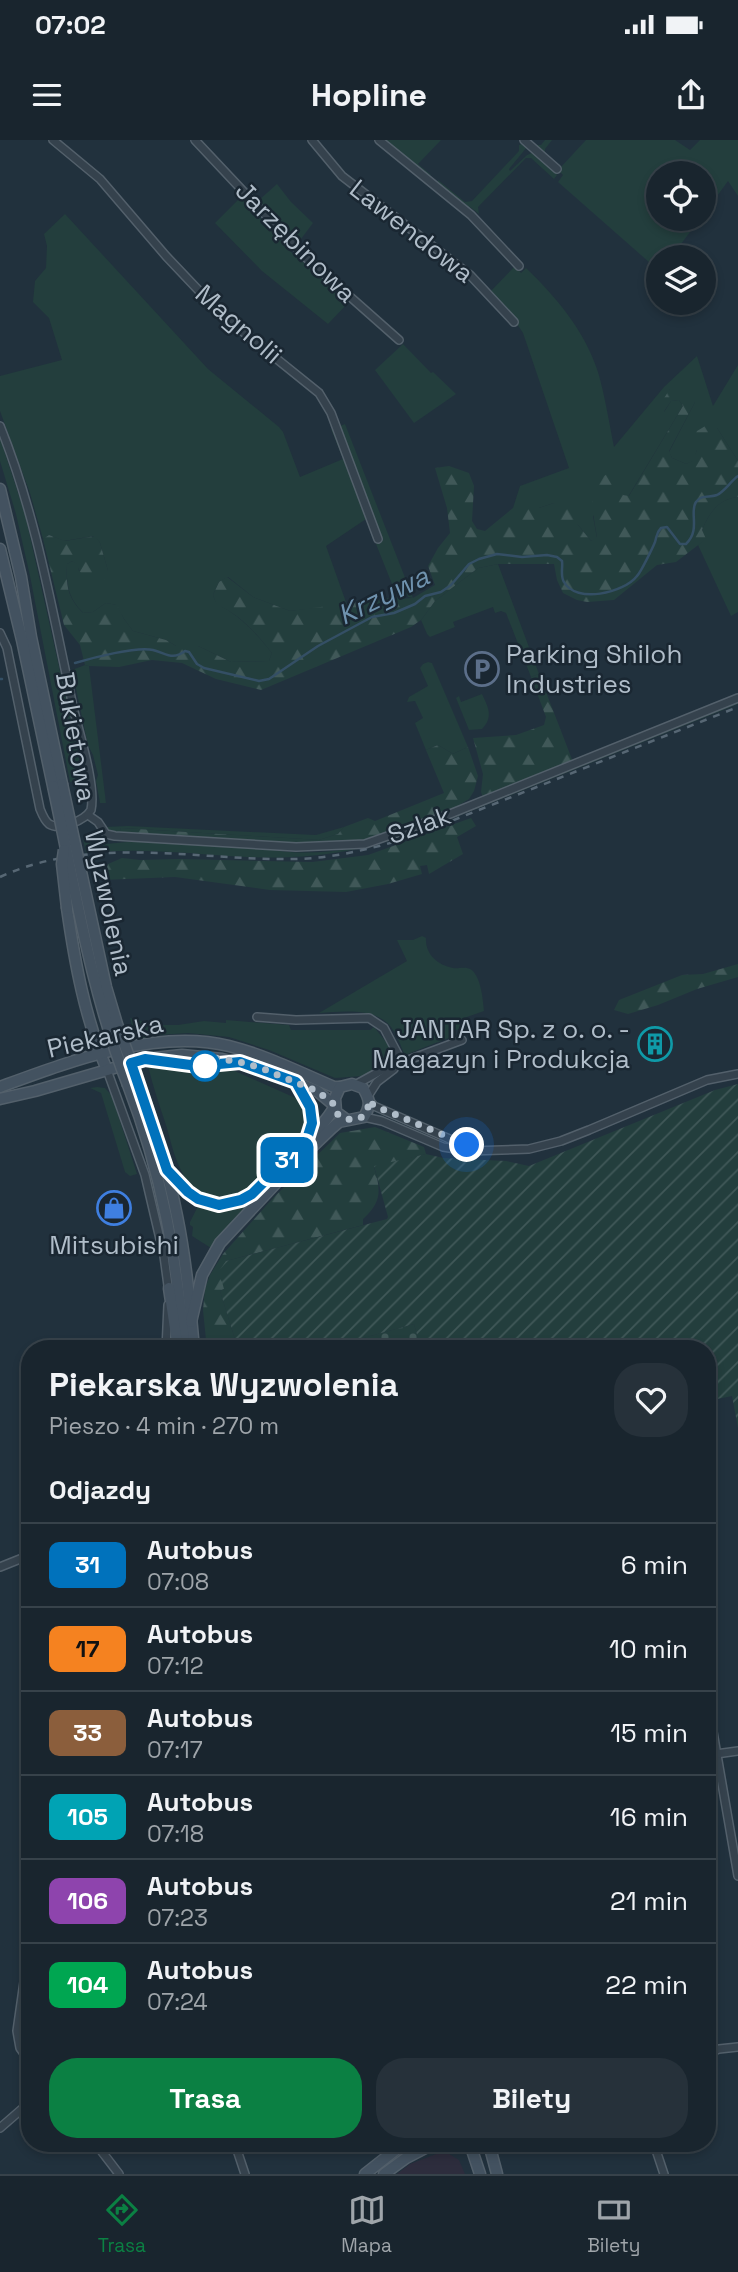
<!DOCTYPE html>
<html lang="pl">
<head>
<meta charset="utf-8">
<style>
	:root { --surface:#19252e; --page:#26313a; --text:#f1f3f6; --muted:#9fa5aa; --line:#37424a; --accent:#0b8043 }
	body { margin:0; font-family:"Space Grotesk",sans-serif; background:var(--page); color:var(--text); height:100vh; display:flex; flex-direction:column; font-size:26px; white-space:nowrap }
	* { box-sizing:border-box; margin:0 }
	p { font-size:23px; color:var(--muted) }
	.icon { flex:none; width:38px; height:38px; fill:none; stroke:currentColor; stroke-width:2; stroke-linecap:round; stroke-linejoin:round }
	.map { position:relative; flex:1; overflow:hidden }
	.drawer { position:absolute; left:21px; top:1200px; width:695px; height:812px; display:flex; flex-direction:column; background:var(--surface); border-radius:28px; box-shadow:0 4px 10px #0003,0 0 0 2px var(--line) }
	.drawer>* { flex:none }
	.badge { padding:0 14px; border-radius:10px; font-size:24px; line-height:46px }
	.fabs { position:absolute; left:646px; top:21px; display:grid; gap:14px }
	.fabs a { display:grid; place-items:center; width:70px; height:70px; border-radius:50%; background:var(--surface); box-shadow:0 4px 10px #0003,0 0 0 2px var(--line); font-size:35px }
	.you { position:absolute; width:35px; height:35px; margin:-18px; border:5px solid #fff; border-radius:50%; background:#1a73e8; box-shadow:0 0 0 10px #1a73e833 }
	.map>.badge { position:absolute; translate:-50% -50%; box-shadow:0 0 0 4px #fff }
	h2 { padding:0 28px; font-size:26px; line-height:63px }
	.round { display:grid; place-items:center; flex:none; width:74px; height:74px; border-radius:28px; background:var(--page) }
	.head { display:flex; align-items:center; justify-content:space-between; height:119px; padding:0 28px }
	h1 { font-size:33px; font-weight:700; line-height:52px }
	.action { display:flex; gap:14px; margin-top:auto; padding:14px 28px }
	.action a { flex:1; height:80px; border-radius:28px; background:var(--accent); color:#fff; font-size:28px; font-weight:700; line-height:80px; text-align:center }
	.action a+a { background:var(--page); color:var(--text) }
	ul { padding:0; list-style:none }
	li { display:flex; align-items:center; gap:21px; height:84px; padding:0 28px; border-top:2px solid var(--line) }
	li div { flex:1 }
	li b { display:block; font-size:26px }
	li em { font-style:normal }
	li .badge { min-width:77px; font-weight:700; text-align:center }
	.status { display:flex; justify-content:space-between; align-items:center; height:49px; padding:0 35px; background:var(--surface); direction:ltr }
	.status svg { height:19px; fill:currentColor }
	header { display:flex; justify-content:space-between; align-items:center; height:91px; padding:0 28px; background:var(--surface); font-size:32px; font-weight:700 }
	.tabs { display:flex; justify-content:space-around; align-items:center; height:98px; border-top:2px solid var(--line); background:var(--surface); font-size:19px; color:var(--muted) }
	.tabs a { display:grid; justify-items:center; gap:4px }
	.tabs .selected { color:var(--accent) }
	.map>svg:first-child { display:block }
</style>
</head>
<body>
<div class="status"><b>07:02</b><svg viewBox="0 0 49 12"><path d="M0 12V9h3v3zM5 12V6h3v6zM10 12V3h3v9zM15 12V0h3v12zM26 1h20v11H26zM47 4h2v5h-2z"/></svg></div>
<header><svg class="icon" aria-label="menu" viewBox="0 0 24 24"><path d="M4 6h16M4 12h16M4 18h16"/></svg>Hopline<svg class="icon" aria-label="share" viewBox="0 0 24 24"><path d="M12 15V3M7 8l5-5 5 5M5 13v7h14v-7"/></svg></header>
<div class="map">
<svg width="738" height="2034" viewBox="0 0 738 2034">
	<defs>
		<pattern id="forest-firs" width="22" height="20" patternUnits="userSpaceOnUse" patternTransform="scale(1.75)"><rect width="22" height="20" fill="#233e3d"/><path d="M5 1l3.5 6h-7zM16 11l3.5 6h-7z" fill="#405858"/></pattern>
		<pattern id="cemetery-stones" width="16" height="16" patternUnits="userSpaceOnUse" patternTransform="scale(1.75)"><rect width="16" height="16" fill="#233e3d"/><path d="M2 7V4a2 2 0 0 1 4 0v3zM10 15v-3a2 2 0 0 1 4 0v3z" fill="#405858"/></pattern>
		<pattern id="garden-furrows" width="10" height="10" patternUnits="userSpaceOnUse" patternTransform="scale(1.75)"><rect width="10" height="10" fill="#233e3d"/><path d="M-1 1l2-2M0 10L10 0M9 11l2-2" fill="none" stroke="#405858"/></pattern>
	</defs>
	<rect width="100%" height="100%" fill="#21313d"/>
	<polygon fill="#2d2d3d" points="444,2011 459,2020 465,2034 397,2034 410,2024"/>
	<g fill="#233e3d">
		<polygon points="383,0 441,0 418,24 431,35 427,35"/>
		<polygon points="545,0 552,0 545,9 545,14 561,27 586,0 675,0 690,10 700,0 738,0 738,56 728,41 704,74 704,33 658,33 658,79 700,79 671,117 658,117 658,130 558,42 563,35 534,5 541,5"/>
		<polygon points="524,3 527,7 509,29 510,31 527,15 534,12 555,31 557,35 554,39 531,18 526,18 478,67 479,74 470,67 464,66 438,45 438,40 465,62 472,61 519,11 519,5"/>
		<polygon points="277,44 291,62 313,83 298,103 258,61"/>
		<polygon points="241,57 291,112 349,162 328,184 262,131 215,83"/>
		<path d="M 65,74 L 208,229 L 279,287 L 283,292 L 300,337 L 343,319 L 331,289 L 334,289 L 375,400 L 366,379 L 326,406 L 347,465 L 290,471 L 253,457 L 228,437 L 219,442 L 213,455 L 217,464 C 239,474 258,495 272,513 L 269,521 L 231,522 L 198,506 L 176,506 L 166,500 L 133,491 L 124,479 L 116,465 L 106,463 L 93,472 L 83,473 C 68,458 66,444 67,424 L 72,421 L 78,424 L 79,431 L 108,431 L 100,403 L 94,396 L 64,401 L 49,395 L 43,399 L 30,353 L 0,271 L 0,236 L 62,220 L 49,178 L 33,162 L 35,141 L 46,128 L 47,106 L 44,94 Z"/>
		<path d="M 515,126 L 521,133 L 526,128 C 556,157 585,191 598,232 C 605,256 609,282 614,307 L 664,247 L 697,216 L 713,266 L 738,225 L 738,321 L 717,288 L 697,310 L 694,321 L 686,324 L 672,318 L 669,312 L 695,262 L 670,249 L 664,272 L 671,261 L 679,260 L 683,266 L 628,357 L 624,355 L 593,376 L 597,398 L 591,401 L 578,385 L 554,363 L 539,368 L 513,368 L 520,346 L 569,328 L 523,193 L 515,181 L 490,152 Z"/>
		<polygon points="403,204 431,233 433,232 456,254 414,283 375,230"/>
		<polygon points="345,284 413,458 408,457 401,442 392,444 376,404 381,399 339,288 340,286"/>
		<polygon points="0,298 25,374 84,639 70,642 30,436 16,374 0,321"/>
		<path d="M 738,357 L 738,472 L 731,476 L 698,405 L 705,399 L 702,390 C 709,373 718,359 738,357 Z"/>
		<polygon points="498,424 539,534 531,537 506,473 501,471 495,473 493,467 453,482 455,487 430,497 427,494 421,480 435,461 478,428"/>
		<polygon points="428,522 432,523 468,607 453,614 438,605 426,610 415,583 423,578 415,561 407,562 409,557 428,546 420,528 423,524"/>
		<polygon points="85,525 89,526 106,663 100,663 96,641 98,635 93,615 88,605 72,530"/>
		<path d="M 482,554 C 488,567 494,577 482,589 L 469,590 L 456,558 L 459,556 L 461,562 Z"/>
		<path d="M 738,561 L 738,564 L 436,685 C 370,710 318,720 247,717 C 193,714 140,707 86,713 L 83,700 L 95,698 L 96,705 L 137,701 L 261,707 C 301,719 361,710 401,696 Z"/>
		<polygon points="128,686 316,695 344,687 338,694 319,700 121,688 120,690 121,693 105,690 105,687"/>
		<path d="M 422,796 L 426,798 C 425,814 437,825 453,828 C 458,829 465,826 470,829 C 481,835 483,860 484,871 L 464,878 L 462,881 L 466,886 L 454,891 L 456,895 L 405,915 C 401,907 398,897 393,890 C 378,866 342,872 319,873 L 407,821 L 397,800 L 413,800 Z"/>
		<polygon points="130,878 157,885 178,885 204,881 226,883 226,880 289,885 291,890 370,890 374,887 387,903 395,920 362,936 335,938 269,910 229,897 188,893 157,895 140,899 135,896"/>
		<path d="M 148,926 L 202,930 L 203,933 L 228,928 L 300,960 L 307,973 L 304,989 L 258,1043 C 233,1061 200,1064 183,1034 C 175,1020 171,1003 167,988 C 160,967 153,947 148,926 Z"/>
		<polygon points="97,947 105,948 112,956 137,1034 130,1036 125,1032 101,953 90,948"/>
		<path d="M 255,1056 L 257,1057 L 211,1108 L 192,1096 L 193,1087 L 190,1085 L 190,1082 L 199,1064 C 219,1072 238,1069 255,1056 Z"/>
	</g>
	<g fill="url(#forest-firs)">
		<path d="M 682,243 L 691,248 L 695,262 L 669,311 L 672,318 L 686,324 L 693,321 L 697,310 L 692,301 L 697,291 L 707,285 L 717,288 L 738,321 L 738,357 C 718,359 709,373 702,390 L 706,399 L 676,422 L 657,425 L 614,460 L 587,462 L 577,460 L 563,453 L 557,440 L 554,424 L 498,424 L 478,428 L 435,461 L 421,480 L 411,487 L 261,550 L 216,539 L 182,523 L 152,520 L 119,527 L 89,526 L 85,525 L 80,505 L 64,485 L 43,399 L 49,395 L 65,401 L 95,396 L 100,403 L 108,431 L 104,440 C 89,443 81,438 77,424 L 72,421 L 67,424 C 66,445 67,457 83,473 L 93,472 L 106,463 L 117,465 L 124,479 L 133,491 L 166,500 L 176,506 L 198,506 L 231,522 L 269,521 L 272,513 C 258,495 239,473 217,465 L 213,455 L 219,442 L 227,437 L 253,457 L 290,471 L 397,457 L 398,459 L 413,458 L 435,445 L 428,426 L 438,408 L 450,393 L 447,368 L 435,328 L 449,326 L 469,333 L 474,346 L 472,381 L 477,389 L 485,391 L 513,368 L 539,368 L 554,363 L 570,367 L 578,385 L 591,401 L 597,397 C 594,379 590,360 594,341 L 615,330 L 622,333 L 623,355 L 629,356 L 683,266 L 679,260 L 671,261 L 647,296 L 642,292 L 670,249 Z"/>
		<polygon points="539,534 573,622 483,657 481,652 483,634 473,598 516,595 544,585 546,577 531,537"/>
		<polygon points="438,605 453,614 468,607 478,636 474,651 469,659 451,670 369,700 290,704 121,693 120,690 121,688 319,700 338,694 344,687 368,678 375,681 444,653 426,610"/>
		<polygon points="471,678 476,686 457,697 463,714 429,734 427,725 420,726 422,734 388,744 346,752 270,750 175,737 102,740 108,724 122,718 140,720 178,719 312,722 368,715"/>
		<polygon points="738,824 738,837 697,849 658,865 628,874 614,870 619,860 682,835 703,834"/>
		<path d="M 375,987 L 424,1007 L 426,1014 L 374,1027 C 381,1050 382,1062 363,1079 L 363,1085 L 226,1121 L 224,1149 L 220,1151 L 238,1209 L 207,1209 L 203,1170 L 205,1149 L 210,1135 L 223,1114 L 274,1057 L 340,993 Z"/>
	</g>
	<polygon fill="url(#cemetery-stones)" points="414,1184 421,1209 323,1209"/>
	<polygon fill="url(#garden-furrows)" points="738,944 738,1288 732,1256 707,1261 707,1209 421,1209 414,1184 323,1209 238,1209 220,1151 224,1149 219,1131 226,1121 387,1079 388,1077 374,1026 426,1014 443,1018 506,1021 529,1026 715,950"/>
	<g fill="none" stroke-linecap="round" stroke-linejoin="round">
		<g stroke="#344f65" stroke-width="2.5">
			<path d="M 75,523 C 92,518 137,506 153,510 C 166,513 172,521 185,511 L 189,512 L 197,524 L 204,528 L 259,541 L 269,539 L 318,506 L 372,477 L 394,473 L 415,464 L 425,456 L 441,452 L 451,445 L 469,424 L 479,419 L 497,414 L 522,417 L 547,415 L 557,417 L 562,421 C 563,428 560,436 564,442 C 576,464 624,453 637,436 C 641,432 653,407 655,402 C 657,396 656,393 661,388 L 667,387 L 680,404 L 686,404 C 701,390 689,372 696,362 C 702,354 709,358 717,355 C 725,351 731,341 738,336"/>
			<polyline points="0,539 2,539"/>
		</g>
		<g stroke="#53606b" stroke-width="10">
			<g id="street">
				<polyline points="53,0 100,39 166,116 221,174 319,253 331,273 378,399"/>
				<polyline points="195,0 304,116 399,200"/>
				<polyline points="312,0 342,36 470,135 514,182"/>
				<polyline points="379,0 471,75 519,126"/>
				<polyline points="524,0 557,29"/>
				<path d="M 0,286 C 37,377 53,476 74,571 C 80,596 96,646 91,670 C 85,680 60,691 49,684 C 45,681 42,674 40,669 L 7,508 L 0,493"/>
				<polyline points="88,675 98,682 106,694 115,696 296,707 365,704 450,674 738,558"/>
				<polyline points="257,877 296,880 369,878 384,888 403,924"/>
				<polyline points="107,930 145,1035 164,1116 169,1153"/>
				<polyline points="355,945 384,929 462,900"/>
				<polyline points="368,956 377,942 394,929"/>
				<polyline points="369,960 374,966 452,1000 478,1008"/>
				<polyline points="364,977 382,981 443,1007 469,1011 529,1009 561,1001 589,990 707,940 738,934"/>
				<polyline points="166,1209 168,1165"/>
				<polyline points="0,1427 30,1415"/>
				<polyline points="707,1500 712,1586 738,1736"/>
				<polyline points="716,1614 738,1611"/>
				<polyline points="27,1821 17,1891 20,1908 30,1922"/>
				<polyline points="707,1914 719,1909 738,1907"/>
				<polyline points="0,1988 30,1962"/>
				<polyline points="96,2004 119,2034"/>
				<polyline points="235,2004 245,2034"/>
				<polyline points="654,2004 664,2034"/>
			</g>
		</g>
		<g stroke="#53606b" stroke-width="13">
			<g id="secondary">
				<polyline points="0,349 21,437 31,497 62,644"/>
				<polyline points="0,409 22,500 53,646"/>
				<path d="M 67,768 C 75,824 85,878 107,930"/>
				<path d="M 138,941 C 154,985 168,1030 177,1076 C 186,1120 190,1165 194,1209"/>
				<path d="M 297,942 C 310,964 314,973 308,999"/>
				<path d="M 128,945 C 163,1036 175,1114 185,1209"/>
				<path d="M 0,947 C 68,922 156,888 229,906 C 265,915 299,932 334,947 L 340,947"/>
				<polyline points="0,959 35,951 145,919 182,915 222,919 261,928 317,951 335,966"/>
				<path d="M 167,1030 C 174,1038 181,1047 190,1053 C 230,1084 263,1046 289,1018 C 305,1002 324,986 335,966"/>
				<polyline points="169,1148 178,1209"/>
				<path d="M 191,1182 L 202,1135 L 220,1103 L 290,1028 L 332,988 L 339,982 L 364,977 C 371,966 370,959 363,948 L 352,944 L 340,947 L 335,958 L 336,972 L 347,980"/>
				<polyline points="470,2004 480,2034"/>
				<polyline points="489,2004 497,2034"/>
				<polyline points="365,2034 403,2004"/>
				<polyline points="384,2034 406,2018 433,2004"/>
			</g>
		</g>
		<use href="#street" stroke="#35424d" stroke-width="7"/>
		<use href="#secondary" stroke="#435260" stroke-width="10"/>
		<path stroke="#576774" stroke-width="2.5" stroke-dasharray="7 7" stroke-linecap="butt" d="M 0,737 C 93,694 198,721 296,719 C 336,718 374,708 411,697 L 738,567"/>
		<g stroke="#53606b" stroke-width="13" stroke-linecap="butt">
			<g id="secondary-bridge">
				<polyline points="62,644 106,847 117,884 138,941"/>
				<path d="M 53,646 C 75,747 90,849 128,945"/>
				<polyline points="64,710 62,724 67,768"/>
			</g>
		</g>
		<use href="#secondary-bridge" stroke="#435260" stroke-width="10"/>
	</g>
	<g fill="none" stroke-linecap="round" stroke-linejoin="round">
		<g stroke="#fff" stroke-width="16">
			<polygon id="line" points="145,919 198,926 240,922 296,942 310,967 312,983 307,999 252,1054 241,1060 219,1065 198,1059 188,1052 167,1030 131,923"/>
		</g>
		<use href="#line" stroke="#0072bc" stroke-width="10"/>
		<path stroke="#b0bdc9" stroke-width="7" stroke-dasharray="0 12.6" d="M 205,926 L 202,916 L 240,922 L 261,928 L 317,951 L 335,965 L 338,975 C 354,984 368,980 369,960 L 374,966 L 387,971 L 467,1005"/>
	</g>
	<defs>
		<g id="parking-ring" transform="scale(1.75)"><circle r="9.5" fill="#1a2732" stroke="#5c6f8a" stroke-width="1.5"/><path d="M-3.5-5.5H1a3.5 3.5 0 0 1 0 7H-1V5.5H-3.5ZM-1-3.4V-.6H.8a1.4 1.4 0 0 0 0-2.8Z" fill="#5c6f8a"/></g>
		<g id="building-ring" transform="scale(1.75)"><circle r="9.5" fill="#1a2732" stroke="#0f9aa8" stroke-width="1.5"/><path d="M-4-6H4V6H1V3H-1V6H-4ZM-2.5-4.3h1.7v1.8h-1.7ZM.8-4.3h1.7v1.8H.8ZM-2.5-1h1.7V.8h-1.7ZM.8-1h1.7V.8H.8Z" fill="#0f9aa8"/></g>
		<g id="shop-ring" transform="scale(1.75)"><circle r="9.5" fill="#1a2732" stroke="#3f7fe0" stroke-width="1.5"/><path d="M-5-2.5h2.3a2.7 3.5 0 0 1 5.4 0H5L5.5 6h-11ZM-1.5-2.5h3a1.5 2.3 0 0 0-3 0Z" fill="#3f7fe0"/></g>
	</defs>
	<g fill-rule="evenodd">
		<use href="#parking-ring" x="482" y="529"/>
		<use href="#building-ring" x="655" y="904"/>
		<use href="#shop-ring" x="114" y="1068"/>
	</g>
	<circle fill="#fff" stroke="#0072bc" stroke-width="3.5" cx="205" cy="926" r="14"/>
	<g text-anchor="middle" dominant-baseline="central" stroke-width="5" stroke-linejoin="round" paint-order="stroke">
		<g font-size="26" fill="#b0bdc9" stroke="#1a2732">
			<text transform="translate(412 91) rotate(38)">Lawendowa</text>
			<text transform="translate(296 102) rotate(45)">Jarzębinowa</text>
			<text transform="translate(239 184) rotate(41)">Magnolii</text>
			<text transform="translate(76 597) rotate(80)">Bukietowa</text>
			<text transform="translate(419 685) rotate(-20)">Szlak</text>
			<text transform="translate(109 763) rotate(78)">Wyzwolenia</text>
			<text transform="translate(105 896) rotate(-13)">Piekarska</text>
		</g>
		<g font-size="26" fill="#b0bdc9" stroke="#1a2732" text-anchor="start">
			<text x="506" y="514">Parking Shiloh<tspan x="506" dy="30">Industries</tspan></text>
			<text x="630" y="889" text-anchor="end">JANTAR Sp. z o. o. -<tspan x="630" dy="30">Magazyn i Produkcja</tspan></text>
			<text x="114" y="1105" text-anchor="middle">Mitsubishi</text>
		</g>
		<g font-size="28" font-style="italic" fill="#6f92ae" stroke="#1a2732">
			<text transform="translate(383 455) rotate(-26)">Krzywa</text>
		</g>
	</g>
</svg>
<div class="fabs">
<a><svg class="icon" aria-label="locate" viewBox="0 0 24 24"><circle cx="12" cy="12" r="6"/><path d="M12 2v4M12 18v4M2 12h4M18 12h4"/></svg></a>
<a><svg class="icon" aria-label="layers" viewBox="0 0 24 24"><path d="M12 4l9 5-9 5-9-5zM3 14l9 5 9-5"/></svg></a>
</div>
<div class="you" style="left:467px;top:1005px"></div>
<b class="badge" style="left:287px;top:1020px;background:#0072bc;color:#fff">31</b>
<section class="drawer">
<div class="head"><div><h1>Piekarska Wyzwolenia</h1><p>Pieszo · 4 min · 270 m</p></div><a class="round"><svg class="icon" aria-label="heart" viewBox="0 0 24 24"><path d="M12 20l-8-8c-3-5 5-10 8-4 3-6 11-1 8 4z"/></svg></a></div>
<h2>Odjazdy</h2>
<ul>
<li><span class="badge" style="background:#0072bc;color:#fff">31</span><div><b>Autobus</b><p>07:08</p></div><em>6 min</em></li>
<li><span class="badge" style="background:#f58220;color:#111">17</span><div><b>Autobus</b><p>07:12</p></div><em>10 min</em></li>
<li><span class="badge" style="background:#8b5e3c;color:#fff">33</span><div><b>Autobus</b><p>07:17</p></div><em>15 min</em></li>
<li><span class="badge" style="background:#00a3b4;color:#fff">105</span><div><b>Autobus</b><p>07:18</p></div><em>16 min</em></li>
<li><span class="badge" style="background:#8e44ad;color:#fff">106</span><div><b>Autobus</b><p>07:23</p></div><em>21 min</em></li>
<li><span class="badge" style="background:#00a651;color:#fff">104</span><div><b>Autobus</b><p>07:24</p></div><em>22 min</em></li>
</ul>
<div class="action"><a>Trasa</a><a>Bilety</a></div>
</section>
</div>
<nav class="tabs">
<a class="selected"><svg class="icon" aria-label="directions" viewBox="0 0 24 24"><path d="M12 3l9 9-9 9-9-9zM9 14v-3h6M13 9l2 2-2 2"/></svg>Trasa</a>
<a><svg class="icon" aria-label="map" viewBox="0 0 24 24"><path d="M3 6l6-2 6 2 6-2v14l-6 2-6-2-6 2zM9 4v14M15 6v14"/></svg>Mapa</a>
<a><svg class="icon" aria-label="tickets" viewBox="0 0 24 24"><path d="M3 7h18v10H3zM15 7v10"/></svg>Bilety</a>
</nav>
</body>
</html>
